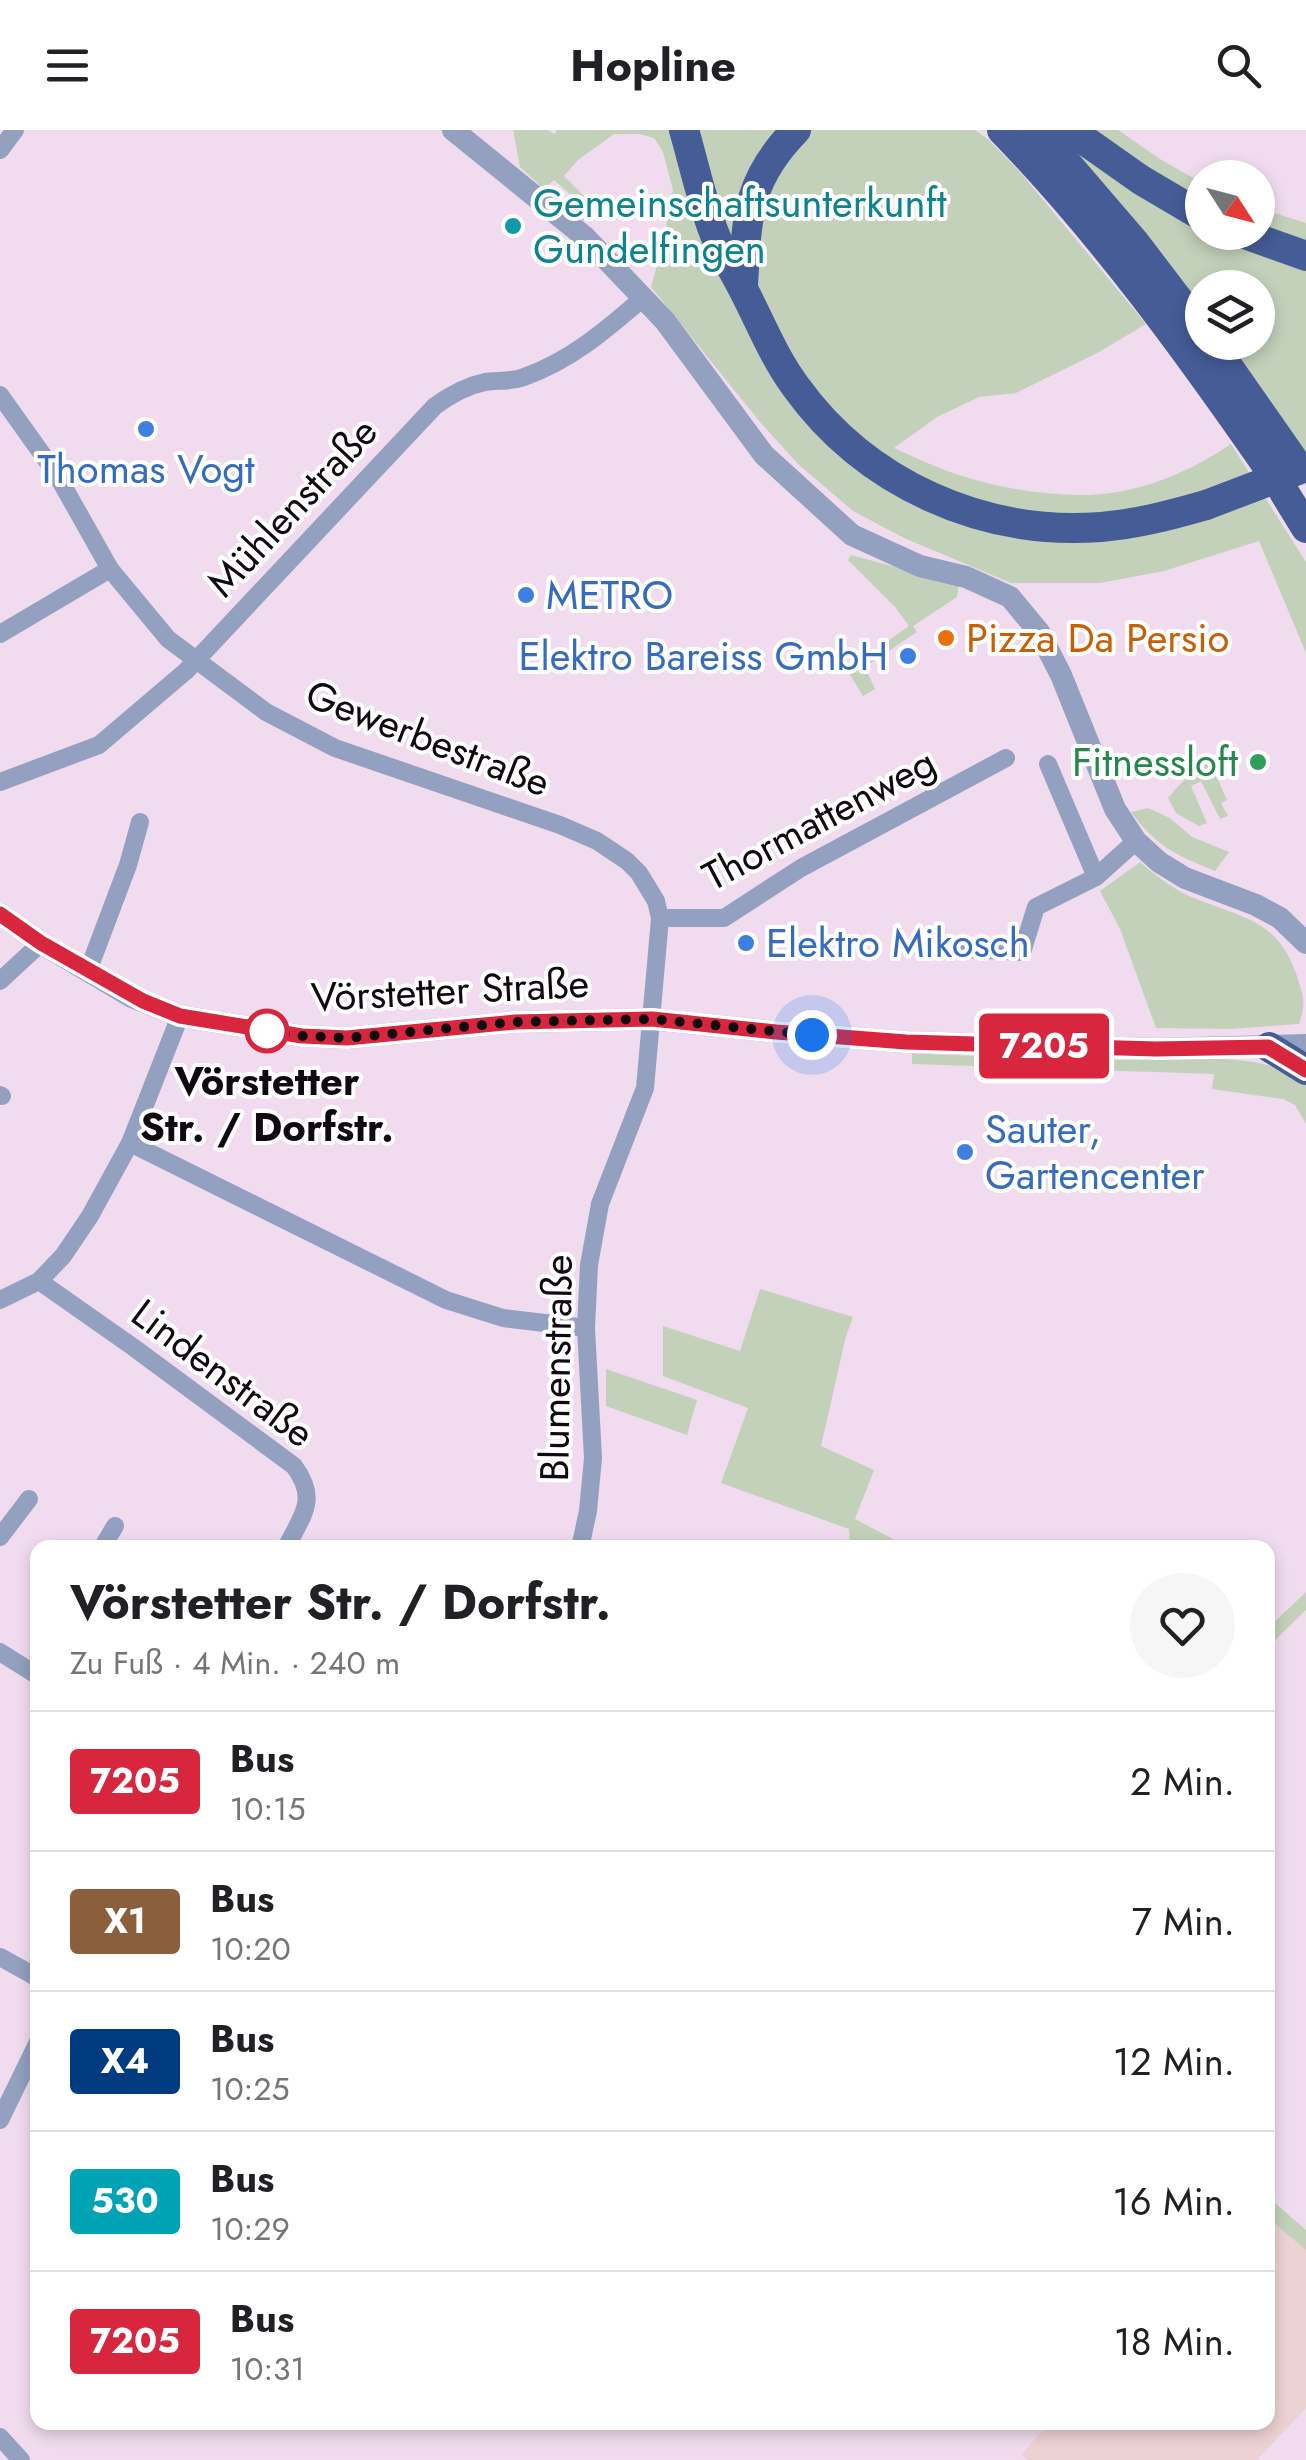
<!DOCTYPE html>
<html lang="de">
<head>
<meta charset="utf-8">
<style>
	:root { --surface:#fff; --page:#f6f6f6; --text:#202124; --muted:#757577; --line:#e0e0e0 }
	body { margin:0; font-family:Jost,sans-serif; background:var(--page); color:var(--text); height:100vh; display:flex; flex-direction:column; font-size:38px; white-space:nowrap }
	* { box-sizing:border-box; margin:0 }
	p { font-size:32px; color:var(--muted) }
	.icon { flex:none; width:55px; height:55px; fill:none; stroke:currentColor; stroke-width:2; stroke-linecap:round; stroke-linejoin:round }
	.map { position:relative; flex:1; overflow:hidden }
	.details { position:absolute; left:30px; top:1410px; width:1245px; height:890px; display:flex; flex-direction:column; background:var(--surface); border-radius:20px; box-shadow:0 5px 15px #0003 }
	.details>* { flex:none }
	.badge { padding:0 20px; border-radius:8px; font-size:35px; line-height:65px }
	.needle { width:65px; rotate:126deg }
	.fabs { position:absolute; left:1185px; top:30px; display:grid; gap:20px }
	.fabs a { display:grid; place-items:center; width:90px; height:90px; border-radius:50%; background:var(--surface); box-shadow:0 5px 15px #0003; font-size:50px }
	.you { position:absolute; width:50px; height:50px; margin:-25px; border:8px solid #fff; border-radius:50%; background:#1a73e8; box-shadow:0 0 0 15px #1a73e833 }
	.map>.badge { position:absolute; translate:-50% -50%; box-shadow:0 0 0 5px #fff }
	.round { display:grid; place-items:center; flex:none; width:105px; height:105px; border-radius:52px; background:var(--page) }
	.overview { display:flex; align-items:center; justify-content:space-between; height:170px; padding:0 40px }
	h1 { font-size:48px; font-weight:700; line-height:75px }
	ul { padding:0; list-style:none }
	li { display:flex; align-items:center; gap:30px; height:140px; padding:0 40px; border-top:2px solid var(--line) }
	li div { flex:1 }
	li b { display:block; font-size:38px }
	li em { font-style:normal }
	li .badge { min-width:110px; font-weight:700; text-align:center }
	header { display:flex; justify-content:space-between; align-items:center; height:130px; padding:0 40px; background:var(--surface); font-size:45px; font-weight:700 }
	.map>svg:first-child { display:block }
</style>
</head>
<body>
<header><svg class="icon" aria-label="menu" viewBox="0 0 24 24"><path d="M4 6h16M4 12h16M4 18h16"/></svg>Hopline<svg class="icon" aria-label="search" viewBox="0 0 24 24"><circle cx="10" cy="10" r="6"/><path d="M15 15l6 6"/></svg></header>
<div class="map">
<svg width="1306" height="2330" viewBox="0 0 1306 2330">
	<rect width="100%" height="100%" fill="#f0dcee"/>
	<polygon fill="#edd2d3" points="1268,2088 1306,2120 1306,2278 1257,2330 1027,2330 1021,2325 1049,2293 1268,2292"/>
	<g fill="#c3d1bb">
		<path d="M 513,0 L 548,0 L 554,4 L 557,0 L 975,0 L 989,10 L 1020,42 L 1146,194 L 1099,222 L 1016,263 L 979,267 L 937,287 L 894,318 C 912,326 931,335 950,342 C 998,359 1067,371 1118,362 C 1158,355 1197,337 1231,314 L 1306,432 L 1306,523 L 1259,411 L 1164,441 L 1100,453 L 1011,453 L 904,408 L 853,381 L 798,334 L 760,292 L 651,157 L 666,104 L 668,72 L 673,60 L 663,22 L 654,8 L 639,4 L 614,4 L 578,30 L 564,46 L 595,77 L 584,91 L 577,86 L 583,76 L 554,50 L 544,59 L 520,37 Z"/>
		<polygon points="1046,0 1118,0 1160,29 1202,53 1202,102 1258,102 1258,78 1306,93 1306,334 1223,213 1258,212 1258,158 1202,158 1202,183"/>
		<polygon points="851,425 959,454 957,467 913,496 917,502 865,537 875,559 863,566 847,540 909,496 896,478 848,430"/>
		<path d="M 1210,632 L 1227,670 L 1221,673 L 1228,686 L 1220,689 L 1201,651 L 1191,656 L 1207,693 L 1199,696 L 1176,683 L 1168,668 C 1181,652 1192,642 1210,632 Z"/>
		<path d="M 1148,678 L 1170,688 L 1192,707 L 1229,722 L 1215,741 C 1176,725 1157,717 1131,682 Z"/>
		<path d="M 1140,732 C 1154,744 1169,756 1185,764 C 1237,788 1278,785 1298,849 C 1304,869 1306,874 1299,894 L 1230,899 L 1156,898 L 1120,799 L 1100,761 Z"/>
		<path d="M 912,923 C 984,927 1057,929 1130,930 C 1188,930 1252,921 1306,949 L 1306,994 L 1295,975 L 1283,969 L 1212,959 L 1214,944 L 912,934 Z"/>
		<polygon points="760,1159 853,1187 846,1206 821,1316 874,1340 855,1389 908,1417 850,1417 849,1399 721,1353 748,1278 663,1246 663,1196 740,1221"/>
		<polygon points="606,1239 697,1270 687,1305 606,1276"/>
		<polygon points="1306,1462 1306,1480 1268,1517 1268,1498"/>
		<polygon points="1268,2067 1306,2100 1306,2120 1268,2088"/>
	</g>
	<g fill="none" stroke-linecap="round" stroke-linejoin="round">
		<g stroke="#93a0bf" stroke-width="18">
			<polyline points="0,20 15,0"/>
			<polyline points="0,265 57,345 110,439 168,509 266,582 335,618 560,695 597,711 627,731 639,743 656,771 660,788 659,800 645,958 600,1074 589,1135 586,1198 593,1328 588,1381 580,1418"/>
			<polyline points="0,504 110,439"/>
			<polyline points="1048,634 1096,747"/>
			<path d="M 0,652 L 99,615 L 186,541 L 435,276 C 450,265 466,256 485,252 C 498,250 512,252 524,247 C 570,231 606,200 643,168"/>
			<polyline points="660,788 724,788 801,738 1006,628"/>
			<polyline points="967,819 1022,822 1036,777 1096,747 1136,711"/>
			<polyline points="88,841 128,735 140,692"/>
			<polyline points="0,851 41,813"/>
			<polyline points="0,965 2,966"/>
			<polyline points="130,1013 446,1170 503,1188 586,1198"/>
			<path d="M 39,1151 L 133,1217 L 294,1336 C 319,1370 302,1385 286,1418"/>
			<polyline points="0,1170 39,1151 63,1126 90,1086 130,1013 180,886"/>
			<polyline points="0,1407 29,1369"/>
			<polyline points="102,1418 115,1396"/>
			<polyline points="0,1522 38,1546"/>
			<polyline points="0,1827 38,1848"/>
			<polyline points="0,1990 38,1912"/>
			<polyline points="0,2307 21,2330"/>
		</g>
		<g stroke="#93a0bf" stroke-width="22">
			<polyline points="453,0 585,107 665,191 764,325 852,405 920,436 966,447 1010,467 1039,502 1061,545 1115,679 1136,711 1159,732 1185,748 1256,775 1280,788 1306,813"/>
			<polyline points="0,784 41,813 132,867 180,886 302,906 347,908 515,892 651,889 776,902 906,912 1156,919 1306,915"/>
		</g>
		<g stroke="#465c96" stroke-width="30">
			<path d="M 684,0 C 694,34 703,78 717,110 C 724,126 734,141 742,157 C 760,191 773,226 796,257 C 866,354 983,406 1101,397 C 1137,394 1171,385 1206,375"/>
			<path d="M 1002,0 C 1102,103 1186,219 1268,337"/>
			<polyline points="1038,0 1135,113 1202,201"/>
			<polyline points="1070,0 1141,50 1202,86"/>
			<polyline points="1239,102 1306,126"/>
			<path d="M 743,155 C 747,88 746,51 796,0"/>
			<polyline points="1211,212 1292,328"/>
			<polyline points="1284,362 1306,398"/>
			<polyline points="1269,917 1306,940"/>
		</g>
		<polyline stroke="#465c96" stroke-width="30" points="1206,375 1306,337"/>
	</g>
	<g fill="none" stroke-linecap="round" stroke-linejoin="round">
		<g stroke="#fff" stroke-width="22">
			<polyline id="line" points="0,784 41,813 143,871 180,886 302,906 347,908 515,892 652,889 776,902 906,912 1156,919 1268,917 1306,940"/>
		</g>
		<use href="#line" stroke="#d7263d" stroke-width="15"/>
		<polyline stroke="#100a10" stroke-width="10" stroke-dasharray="0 18" points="267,901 302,906 347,908 515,892 652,889 812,905"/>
	</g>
	<circle fill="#0f9aa8" stroke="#fff" stroke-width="4" cx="513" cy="96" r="10"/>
	<g fill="#3f7fe0" stroke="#fff" stroke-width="4">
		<circle cx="146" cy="299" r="10"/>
		<circle cx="526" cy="465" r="10"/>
		<circle cx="908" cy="526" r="10"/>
		<circle cx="746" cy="813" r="10"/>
		<circle cx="965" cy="1022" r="10"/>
	</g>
	<circle fill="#e8710a" stroke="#fff" stroke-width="4" cx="946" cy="508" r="10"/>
	<circle fill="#2e9e5b" stroke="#fff" stroke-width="4" cx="1258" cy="632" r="10"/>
	<circle fill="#fff" stroke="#d7263d" stroke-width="5" cx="267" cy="901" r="20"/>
	<g text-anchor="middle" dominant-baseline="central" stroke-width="8" stroke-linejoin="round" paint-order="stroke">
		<g font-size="40" fill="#0d838f" stroke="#fff" text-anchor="start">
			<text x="533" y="73">Gemeinschaftsunterkunft<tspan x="533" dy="46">Gundelfingen</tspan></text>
		</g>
		<g font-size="40" fill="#366cbe" stroke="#fff" text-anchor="start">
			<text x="146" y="339" text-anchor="middle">Thomas Vogt</text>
			<text x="546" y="465">METRO</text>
			<text x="888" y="526" text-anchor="end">Elektro Bareiss GmbH</text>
			<text x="766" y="813">Elektro Mikosch</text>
			<text x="985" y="999">Sauter,<tspan x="985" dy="46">Gartencenter</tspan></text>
		</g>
		<g font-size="40" fill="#100a10" stroke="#fff">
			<text transform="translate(292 377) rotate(-47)">Mühlenstraße</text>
			<text transform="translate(428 608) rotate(21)">Gewerbestraße</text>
			<text transform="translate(819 689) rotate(-28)">Thormattenweg</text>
			<text transform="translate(450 860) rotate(-3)">Vörstetter Straße</text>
			<text transform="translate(556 1238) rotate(-89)">Blumenstraße</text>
			<text transform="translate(223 1243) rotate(37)">Lindenstraße</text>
		</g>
		<g font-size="40" fill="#c56008" stroke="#fff" text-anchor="start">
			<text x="966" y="508">Pizza Da Persio</text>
		</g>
		<g font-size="40" fill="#27864d" stroke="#fff" text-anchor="end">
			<text x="1238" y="632">Fitnessloft</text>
		</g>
		<g font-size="40" font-weight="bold" fill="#100a10" stroke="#fff">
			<text x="267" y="951">Vörstetter<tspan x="267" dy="46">Str. / Dorfstr.</tspan></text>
		</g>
	</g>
</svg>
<div class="fabs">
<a><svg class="needle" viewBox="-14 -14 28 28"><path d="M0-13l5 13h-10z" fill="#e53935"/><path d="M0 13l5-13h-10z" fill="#757577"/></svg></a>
<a><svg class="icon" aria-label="layers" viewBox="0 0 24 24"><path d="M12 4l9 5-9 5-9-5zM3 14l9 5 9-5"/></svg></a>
</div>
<div class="you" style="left:812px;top:905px"></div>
<b class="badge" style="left:1044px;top:916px;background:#d7263d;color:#fff">7205</b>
<section class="details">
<div class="overview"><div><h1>Vörstetter Str. / Dorfstr.</h1><p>Zu Fuß · 4 Min. · 240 m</p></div><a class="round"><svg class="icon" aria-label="heart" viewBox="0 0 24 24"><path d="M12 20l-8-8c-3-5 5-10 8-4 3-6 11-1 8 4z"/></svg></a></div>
<ul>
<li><span class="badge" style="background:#d7263d;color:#fff">7205</span><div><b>Bus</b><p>10:15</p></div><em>2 Min.</em></li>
<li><span class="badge" style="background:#8b5e3c;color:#fff">X1</span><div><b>Bus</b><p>10:20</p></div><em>7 Min.</em></li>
<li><span class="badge" style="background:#003b80;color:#fff">X4</span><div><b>Bus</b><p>10:25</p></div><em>12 Min.</em></li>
<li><span class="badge" style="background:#00a3b4;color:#fff">530</span><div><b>Bus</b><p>10:29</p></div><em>16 Min.</em></li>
<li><span class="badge" style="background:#d7263d;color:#fff">7205</span><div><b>Bus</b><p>10:31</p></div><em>18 Min.</em></li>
</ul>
</section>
</div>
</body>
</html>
